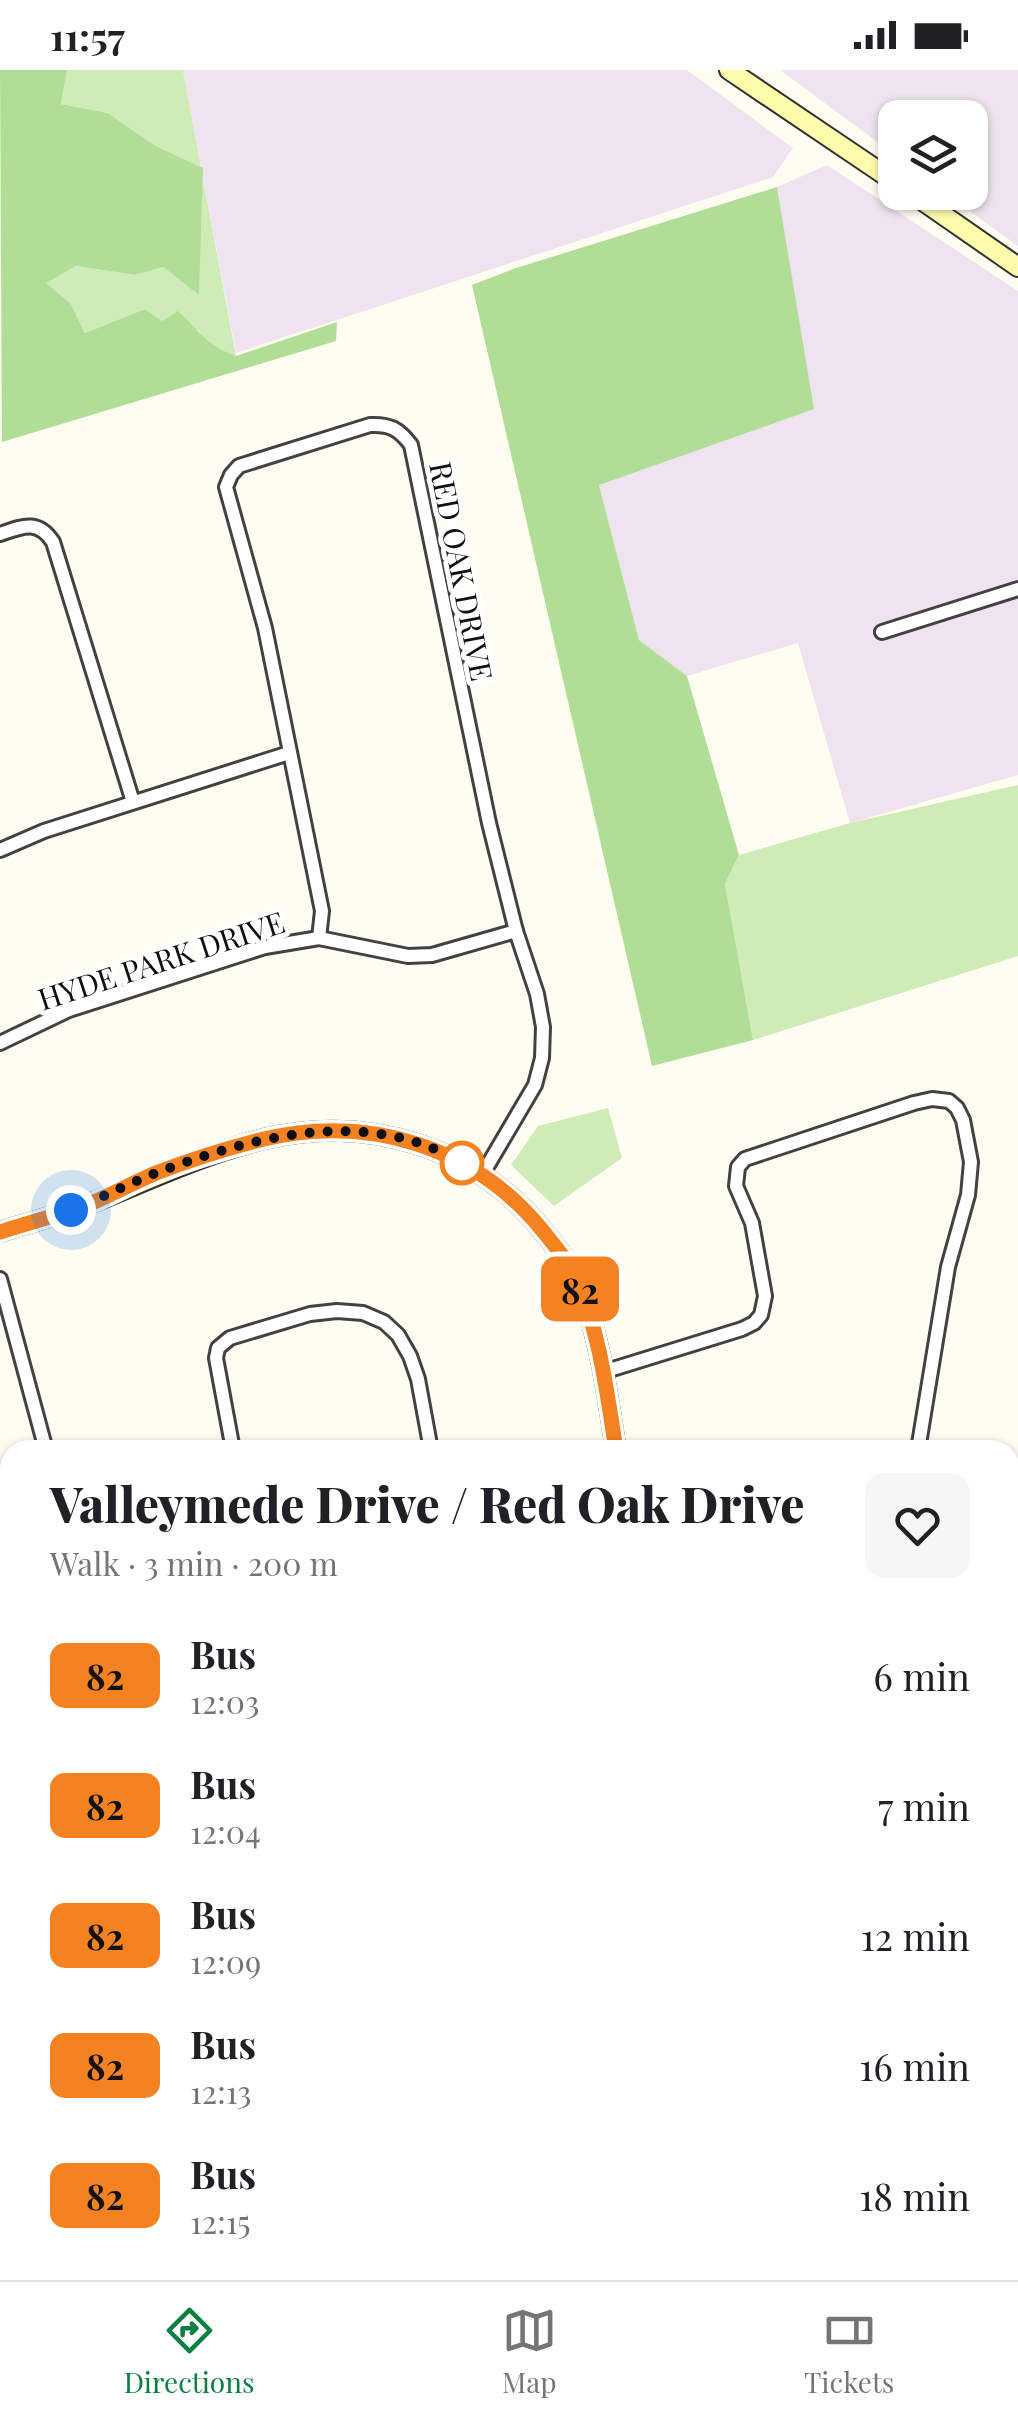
<!DOCTYPE html>
<html lang="en">
<head>
<meta charset="utf-8">
<style>
	:root { --surface:#fff; --page:#f6f6f6; --text:#202124; --muted:#757577; --line:#e0e0e0; --accent:#0b8043 }
	body { margin:0; font-family:"Playfair Display",serif; background:var(--page); color:var(--text); height:100vh; display:flex; flex-direction:column; font-size:38px; white-space:nowrap }
	* { box-sizing:border-box; margin:0 }
	p { font-size:32px; color:var(--muted) }
	.icon { flex:none; width:55px; height:55px; fill:none; stroke:currentColor; stroke-width:2; stroke-linecap:round; stroke-linejoin:round }
	.map { position:relative; flex:1; overflow:hidden }
	.sheet { position:absolute; left:0px; top:1370px; width:1020px; height:840px; display:flex; flex-direction:column; background:var(--surface); border-radius:30px 30px 0 0; box-shadow:0 2px 8px #0004 }
	.sheet>* { flex:none }
	.badge { padding:0 20px; border-radius:15px; font-size:35px; line-height:65px }
	.fabs { position:absolute; left:878px; top:30px; display:grid; gap:20px }
	.fabs a { display:grid; place-items:center; width:110px; height:110px; border-radius:20px; background:var(--surface); box-shadow:0 2px 8px #0004; font-size:50px }
	.you { position:absolute; width:50px; height:50px; margin:-25px; border:8px solid #fff; border-radius:50%; background:#1a73e8; box-shadow:0 0 0 15px #1a73e833 }
	.map>.badge { position:absolute; translate:-50% -50%; box-shadow:0 0 0 5px #fff }
	.round { display:grid; place-items:center; flex:none; width:105px; height:105px; border-radius:20px; background:var(--page) }
	.summary { display:flex; align-items:center; justify-content:space-between; height:170px; padding:0 50px }
	h1 { font-size:48px; font-weight:800; line-height:75px }
	ul { padding:0; list-style:none }
	li { display:flex; align-items:center; gap:30px; height:130px; padding:0 50px }
	li div { flex:1 }
	li b { display:block; font-size:38px }
	li em { font-style:normal }
	li .badge { min-width:110px; font-weight:700; text-align:center }
	.status { display:flex; justify-content:space-between; align-items:center; height:70px; padding:0 50px; background:var(--surface); direction:ltr }
	.status svg { height:28px; fill:currentColor }
	.tab-bar { display:flex; justify-content:space-around; align-items:center; height:140px; border-top:2px solid var(--line); background:var(--surface); font-size:28px; color:var(--muted) }
	.tab-bar a { display:grid; justify-items:center; gap:5px }
	.tab-bar .active { color:var(--accent) }
	.map>svg:first-child { display:block }
</style>
</head>
<body>
<div class="status"><b>11:57</b><svg viewBox="0 0 49 12"><path d="M0 12V9h3v3zM5 12V6h3v6zM10 12V3h3v9zM15 12V0h3v12zM26 1h20v11H26zM47 4h2v5h-2z"/></svg></div>
<div class="map">
<svg width="1018" height="2210" viewBox="0 0 1018 2210">
	<rect width="100%" height="100%" fill="#fffdf1"/>
	<g fill="#eee3ee">
		<polygon points="183,0 687,0 793,78 773,107 236,283"/>
		<polygon points="780,0 1018,0 1018,176 945,123 970,122 970,48 895,48 895,85"/>
		<polygon points="827,95 1018,221 1018,705 850,753 798,573 687,606 639,570 599,414 813,339 777,117"/>
	</g>
	<g fill="#cfecb8">
		<polygon points="67,0 183,0 236,286 208,275 198,260 162,251 145,239 85,263 71,234 45,213 76,196 135,205 163,197 198,224 203,98 154,75 108,43 61,34"/>
		<polygon points="1018,715 1018,886 753,970 725,814 739,785 850,753"/>
		<polygon points="608,1038 622,1088 554,1136 511,1095 538,1056"/>
		<polygon points="10,1766 10,1924 0,1927 0,1769"/>
	</g>
	<g fill="#b1de97">
		<path d="M 0,0 L 67,0 L 61,34 L 108,43 L 154,75 L 203,98 L 199,225 L 163,197 L 135,205 L 76,196 L 46,213 L 71,234 L 85,263 L 145,239 L 162,251 L 178,241 C 202,263 204,274 236,286 L 337,252 L 336,271 L 2,372 Z"/>
		<polygon points="777,117 814,339 599,415 639,570 687,606 739,785 725,814 753,970 652,996 472,215 513,199"/>
	</g>
	<g fill="none" stroke-linecap="round" stroke-linejoin="round">
		<polyline stroke="#3688d4" stroke-width="4" points="1010,1572 1018,1577"/>
		<g stroke="#424242" stroke-width="18">
			<g id="street">
				<path d="M 0,464 C 23,456 38,449 53,472 L 133,732"/>
				<polyline points="882,562 1018,519"/>
				<polyline points="0,780 44,761 289,683"/>
				<path d="M 319,868 L 322,841 L 265,558 L 226,417 L 231,405 L 239,396 L 370,355 C 390,354 399,359 411,375 L 489,753 L 516,861 L 537,924 L 543,957 L 542,988 L 535,1015 L 482,1105"/>
				<polyline points="0,973 69,940 265,877 319,868 408,886 432,885 516,861"/>
				<polyline points="0,1209 46,1380"/>
				<polyline points="603,1302 742,1259 754,1253 761,1245 765,1226 752,1153 736,1116 738,1097 745,1089 914,1033 932,1029 949,1031 957,1038 963,1050 971,1092 968,1125 948,1197 918,1380"/>
				<polyline points="233,1380 216,1288 218,1278 230,1268 310,1244 337,1241 363,1243 384,1252 398,1265 410,1286 418,1309 431,1380"/>
				<polyline points="0,1938 10,1936"/>
				<polyline points="0,2082 9,2108"/>
				<polyline points="1010,2148 1018,2146"/>
				<polyline points="188,2200 195,2210"/>
				<polyline points="926,2200 927,2210"/>
				<polyline points="732,2210 736,2200"/>
			</g>
		</g>
		<g stroke="#313131" stroke-width="22">
			<g id="secondary">
				<polyline points="729,0 895,112"/>
				<polyline points="910,122 1018,197"/>
				<path d="M 0,1162 C 31,1152 63,1144 94,1132 C 151,1109 203,1084 264,1069 C 369,1044 475,1077 543,1161 C 555,1176 569,1192 577,1211 C 600,1263 607,1324 616,1380"/>
			</g>
		</g>
		<g stroke="#202020" stroke-width="25">
			<g id="primary">
				<polyline points="1010,1791 1018,1788"/>
				<polyline points="1010,1840 1018,1838"/>
				<polyline points="0,2111 10,2108"/>
				<polyline points="0,2164 10,2161"/>
			</g>
		</g>
		<use href="#street" stroke="#fff" stroke-width="12"/>
		<use href="#secondary" stroke="#fffdac" stroke-width="18"/>
		<use href="#primary" stroke="#ffe661" stroke-width="20"/>
	</g>
	<g fill="none" stroke-linecap="round" stroke-linejoin="round">
		<g stroke="#fff" stroke-width="22">
			<path id="line" d="M 0,1162 C 31,1152 63,1144 94,1132 C 115,1123 135,1112 156,1103 C 190,1090 228,1078 264,1069 C 369,1044 475,1077 543,1161 C 555,1176 569,1192 577,1211 C 600,1263 607,1324 616,1380"/>
		</g>
		<use href="#line" stroke="#f58220" stroke-width="15"/>
		<path stroke="#0f0f0f" stroke-width="10" stroke-dasharray="0 18" d="M 71,1140 C 100,1129 127,1114 156,1103 C 253,1066 369,1036 462,1093"/>
	</g>
	<circle fill="#fff" stroke="#f58220" stroke-width="5" cx="462" cy="1093" r="20"/>
	<g text-anchor="middle" dominant-baseline="central" stroke-width="10" stroke-linejoin="round" paint-order="stroke">
		<g font-size="30" fill="#0f0f0f" stroke="#fff">
			<text transform="translate(462 501) rotate(79)">RED OAK DRIVE</text>
			<text transform="translate(161 890) rotate(-18)">HYDE PARK DRIVE</text>
		</g>
	</g>
</svg>
<div class="fabs">
<a><svg class="icon" aria-label="layers" viewBox="0 0 24 24"><path d="M12 4l9 5-9 5-9-5zM3 14l9 5 9-5"/></svg></a>
</div>
<div class="you" style="left:71px;top:1140px"></div>
<b class="badge" style="left:580px;top:1219px;background:#f58220;color:#111">82</b>
<section class="sheet">
<div class="summary"><div><h1>Valleymede Drive / Red Oak Drive</h1><p>Walk · 3 min · 200 m</p></div><a class="round"><svg class="icon" aria-label="heart" viewBox="0 0 24 24"><path d="M12 20l-8-8c-3-5 5-10 8-4 3-6 11-1 8 4z"/></svg></a></div>
<ul>
<li><span class="badge" style="background:#f58220;color:#111">82</span><div><b>Bus</b><p>12:03</p></div><em>6 min</em></li>
<li><span class="badge" style="background:#f58220;color:#111">82</span><div><b>Bus</b><p>12:04</p></div><em>7 min</em></li>
<li><span class="badge" style="background:#f58220;color:#111">82</span><div><b>Bus</b><p>12:09</p></div><em>12 min</em></li>
<li><span class="badge" style="background:#f58220;color:#111">82</span><div><b>Bus</b><p>12:13</p></div><em>16 min</em></li>
<li><span class="badge" style="background:#f58220;color:#111">82</span><div><b>Bus</b><p>12:15</p></div><em>18 min</em></li>
</ul>
</section>
</div>
<nav class="tab-bar">
<a class="active"><svg class="icon" aria-label="directions" viewBox="0 0 24 24"><path d="M12 3l9 9-9 9-9-9zM9 14v-3h6M13 9l2 2-2 2"/></svg>Directions</a>
<a><svg class="icon" aria-label="map" viewBox="0 0 24 24"><path d="M3 6l6-2 6 2 6-2v14l-6 2-6-2-6 2zM9 4v14M15 6v14"/></svg>Map</a>
<a><svg class="icon" aria-label="tickets" viewBox="0 0 24 24"><path d="M3 7h18v10H3zM15 7v10"/></svg>Tickets</a>
</nav>
</body>
</html>
